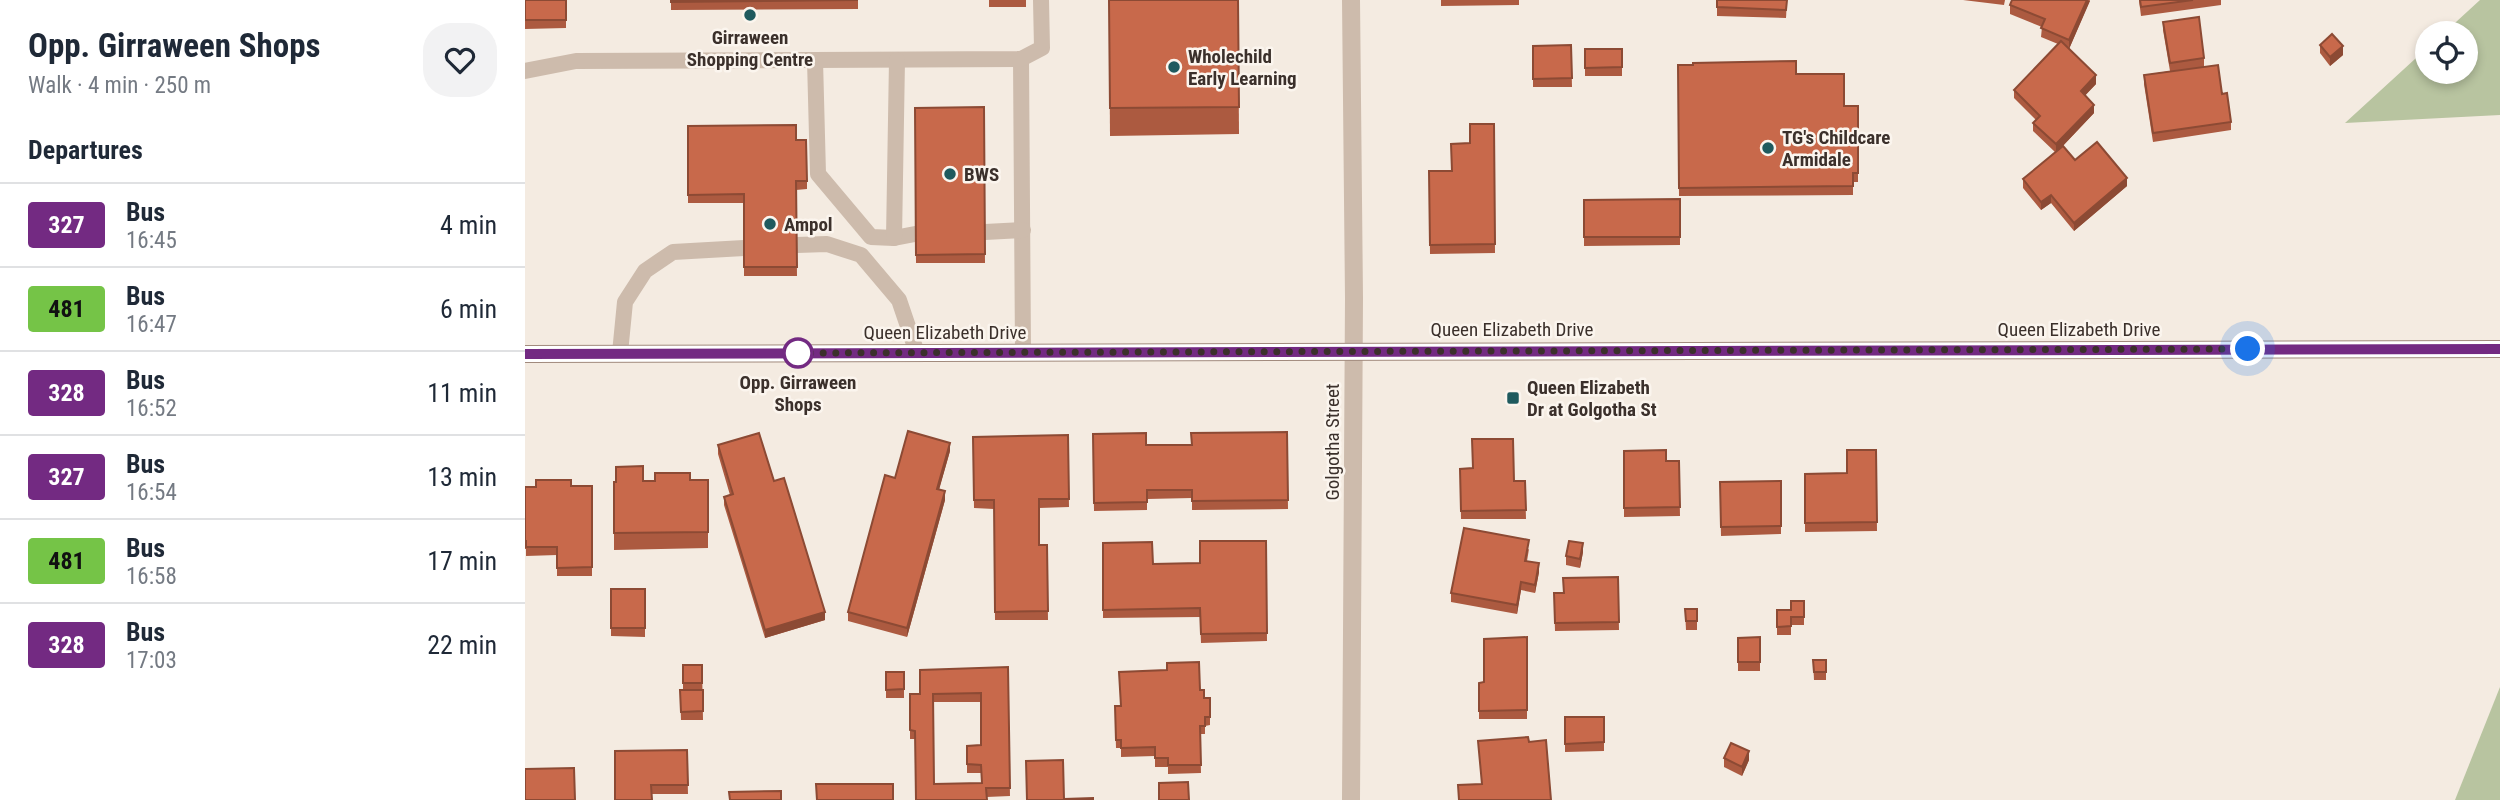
<!DOCTYPE html>
<html lang="en">
<head>
<meta charset="utf-8">
<style>
	:root { --surface:#fff; --page:#f2f2f3; --text:#1f2937; --muted:#747a83; --line:#e0e1e3 }
	body { margin:0; font-family:"Roboto Condensed",sans-serif; background:var(--page); color:var(--text); height:100vh; display:flex; flex-direction:column; font-size:26px; white-space:nowrap }
	* { box-sizing:border-box; margin:0 }
	p { font-size:23px; color:var(--muted) }
	.icon { flex:none; width:38px; height:38px; fill:none; stroke:currentColor; stroke-width:2; stroke-linecap:round; stroke-linejoin:round }
	.map { position:relative; flex:1; overflow:hidden }
	.side { display:flex; flex-direction:column; background:var(--surface); width:525px }
	.side>* { flex:none }
	.badge { padding:0 14px; border-radius:5px; font-size:24px; line-height:46px }
	.controls { position:absolute; left:1890px; top:21px; display:grid; gap:14px }
	.controls a { display:grid; place-items:center; width:63px; height:63px; border-radius:50%; background:var(--surface); box-shadow:0 4px 10px #0003; font-size:35px }
	.you { position:absolute; width:35px; height:35px; margin:-18px; border:5px solid #fff; border-radius:50%; background:#1a73e8; box-shadow:0 0 0 10px #1a73e833 }
	.map>.badge { position:absolute; translate:-50% -50%; box-shadow:0 0 0 4px #fff }
	h2 { padding:0 28px; font-size:26px; line-height:63px }
	.round { display:grid; place-items:center; flex:none; width:74px; height:74px; border-radius:28px; background:var(--page) }
	.summary { display:flex; align-items:center; justify-content:space-between; height:119px; padding:0 28px }
	h1 { font-size:33px; font-weight:700; line-height:52px }
	ul { padding:0; list-style:none }
	li { display:flex; align-items:center; gap:21px; height:84px; padding:0 28px; border-top:2px solid var(--line) }
	li div { flex:1 }
	li b { display:block; font-size:26px }
	li em { font-style:normal }
	li .badge { min-width:77px; font-weight:700; text-align:center }
	main { display:flex; flex:1; min-height:0 }
	.map>svg:first-child { display:block }
</style>
</head>
<body>
<main>
<section class="side">
<div class="summary"><div><h1>Opp. Girraween Shops</h1><p>Walk · 4 min · 250 m</p></div><a class="round"><svg class="icon" aria-label="heart" viewBox="0 0 24 24"><path d="M12 20l-8-8c-3-5 5-10 8-4 3-6 11-1 8 4z"/></svg></a></div>
<h2>Departures</h2>
<ul>
<li><span class="badge" style="background:#732a82;color:#fff">327</span><div><b>Bus</b><p>16:45</p></div><em>4 min</em></li>
<li><span class="badge" style="background:#75c447;color:#111">481</span><div><b>Bus</b><p>16:47</p></div><em>6 min</em></li>
<li><span class="badge" style="background:#732a82;color:#fff">328</span><div><b>Bus</b><p>16:52</p></div><em>11 min</em></li>
<li><span class="badge" style="background:#732a82;color:#fff">327</span><div><b>Bus</b><p>16:54</p></div><em>13 min</em></li>
<li><span class="badge" style="background:#75c447;color:#111">481</span><div><b>Bus</b><p>16:58</p></div><em>17 min</em></li>
<li><span class="badge" style="background:#732a82;color:#fff">328</span><div><b>Bus</b><p>17:03</p></div><em>22 min</em></li>
</ul>
</section>
<div class="map">
<svg width="1975" height="800" viewBox="0 0 1975 800">
	<rect width="100%" height="100%" fill="#f4ebe1"/>
	<g fill="#b8c4a0">
		<polygon points="1955,0 1975,0 1975,115 1820,123 1902,48 1902,72 1941,72 1941,33 1919,33"/>
		<polygon points="1975,687 1975,800 1930,800"/>
	</g>
	<g fill="none" stroke-linecap="round" stroke-linejoin="round">
		<g stroke="#cdbbac" stroke-width="16">
			<polyline points="496,59 498,353"/>
			<polyline points="290,60 293,174 346,237 369,238 390,234"/>
			<polyline points="0,71 51,61 496,59 517,48 516,0"/>
			<polyline points="460,232 498,230"/>
			<polyline points="369,238 372,60"/>
			<polyline points="272,245 302,244 336,255 374,300 392,353"/>
			<polyline points="95,353 100,302 120,271 148,252 219,248"/>
		</g>
		<polyline stroke="#cdbbac" stroke-width="18" points="826,800 829,298 826,0"/>
		<polyline stroke="#a18a7d" stroke-width="18" points="0,354 1975,349"/>
	</g>
	<g fill="#ac5a40" fill-rule="evenodd">
		<polygon points="0,0 41,0 41,28 0,29"/>
		<polygon points="146,0 333,0 333,9 146,10"/>
		<rect x="464" y="0" width="37" height="7"/>
		<polygon points="584,0 713,0 714,134 585,136"/>
		<polygon points="916,0 994,0 994,5 916,6"/>
		<polygon points="1192,0 1262,0 1261,18 1192,16"/>
		<polygon points="1438,0 1480,0 1479,5"/>
		<polygon points="1565,0 1544,49 1543,48 1571,84 1560,95 1569,113 1535,149 1550,160 1602,186 1549,231 1526,203 1516,210 1498,188 1498,179 1530,152 1508,131 1508,123 1511,120 1489,98 1489,90 1533,44 1516,37 1517,27 1485,14 1485,5"/>
		<polygon points="1614,0 1696,0 1696,5 1616,16"/>
		<polygon points="1638,22 1679,58 1679,67 1697,94 1706,122 1706,130 1628,142 1619,84 1619,75 1645,71 1638,30"/>
		<polygon points="1046,45 1047,87 1008,87 1008,46"/>
		<polygon points="1795,45 1818,55 1805,66 1795,53"/>
		<rect x="1060" y="49" width="37" height="27"/>
		<polygon points="1153,65 1271,74 1319,106 1333,106 1333,182 1328,182 1328,195 1154,196"/>
		<polygon points="459,107 460,263 391,263 390,108"/>
		<polygon points="969,124 970,253 905,254 904,171 927,171 945,143"/>
		<polygon points="163,126 271,140 282,181 282,189 271,190 272,276 219,276 219,203 163,203"/>
		<polygon points="1155,199 1155,245 1059,246 1059,200"/>
		<polygon points="762,432 763,509 667,510 667,498 622,499 622,510 569,511 568,434 621,445 666,445"/>
		<polygon points="543,435 544,507 514,508 514,545 522,545 523,620 470,620 469,509 449,508 448,437"/>
		<polygon points="193,445 249,481 300,620 240,638 199,505 199,497 205,495 193,454"/>
		<polygon points="1351,450 1352,531 1280,532 1280,474 1322,473"/>
		<polygon points="425,451 414,489 420,500 382,637 323,621 323,612 370,478"/>
		<polygon points="1099,451 1141,461 1154,461 1155,516 1099,517"/>
		<polygon points="935,469 989,481 1000,481 1001,519 936,519"/>
		<polygon points="183,480 183,548 89,550 89,482"/>
		<polygon points="1256,481 1256,534 1196,536 1195,482"/>
		<polygon points="67,486 67,576 32,576 32,555 1,556 1,549 0,549 0,487"/>
		<polygon points="741,541 742,641 676,643 675,617 578,618 578,543 628,564 675,563"/>
		<polygon points="1004,549 1002,561 1014,572 1010,593 996,590 992,614 926,602 926,593"/>
		<polygon points="1058,552 1055,568 1041,565 1041,556"/>
		<polygon points="1093,577 1094,630 1030,631 1029,593 1038,593"/>
		<polygon points="86,589 120,589 120,637 86,636"/>
		<polygon points="1279,601 1279,625 1266,625 1266,635 1252,635 1252,610 1266,610"/>
		<polygon points="1160,609 1172,609 1172,630 1161,630"/>
		<polygon points="1002,637 1002,719 954,719 954,683 959,682"/>
		<polygon points="1235,637 1235,671 1213,671 1213,638"/>
		<polygon points="1288,660 1301,660 1301,680 1289,680"/>
		<polygon points="158,665 177,665 178,720 156,720 155,690 158,690"/>
		<path d="M 483,667 L 485,796 L 391,800 L 390,739 L 385,739 L 385,694 L 395,694 ZM 408,702 L 456,702 L 456,745 L 442,754 L 442,773 L 456,773 L 456,783 L 409,784 Z"/>
		<rect x="361" y="672" width="18" height="26"/>
		<polygon points="675,690 679,698 685,698 685,725 680,726 680,734 675,734 676,773 643,774 643,767 630,767 630,756 596,757 596,748 591,748 590,714 595,706"/>
		<polygon points="1040,717 1079,717 1079,751 1040,752"/>
		<polygon points="162,750 163,794 126,794 90,800"/>
		<polygon points="1199,758 1224,760 1217,776 1199,767"/>
	</g>
	<g fill="#8c4a34">
		<polygon points="1562,0 1565,1 1544,49 1544,40"/>
		<polygon points="1818,46 1818,55 1805,66 1805,57"/>
		<polygon points="1571,75 1571,84 1556,100 1556,91"/>
		<polygon points="1569,105 1569,113 1531,153 1531,144"/>
		<polygon points="1602,178 1602,186 1549,231 1549,223"/>
		<polygon points="1526,195 1526,203 1516,210 1516,202"/>
		<polygon points="425,443 425,451 412,497 412,489"/>
		<polygon points="420,491 420,500 382,637 382,628"/>
		<polygon points="1058,543 1058,552 1055,568 1055,559"/>
		<polygon points="1014,563 1014,572 1010,593 1010,585"/>
		<polygon points="996,582 996,590 992,614 992,605"/>
		<polygon points="300,612 300,620 240,638 240,630"/>
		<polygon points="1224,751 1224,760 1217,776 1217,767"/>
	</g>
	<g fill="#c8694b" stroke="#8c4a34" stroke-width="2" fill-rule="evenodd">
		<rect x="0" y="0" width="41" height="20"/>
		<polygon points="146,0 333,0 146,2"/>
		<polygon points="584,0 713,0 714,107 585,108"/>
		<polygon points="1192,0 1262,0 1261,10 1192,7"/>
		<polygon points="1487,0 1562,0 1544,40 1516,28 1520,19 1485,5"/>
		<polygon points="1615,0 1668,0 1616,7"/>
		<polygon points="1674,17 1679,58 1645,63 1638,22"/>
		<polygon points="1807,34 1818,46 1805,57 1795,45"/>
		<polygon points="1536,41 1571,75 1556,91 1569,105 1531,144 1508,123 1515,116 1489,90"/>
		<polygon points="1046,45 1047,78 1008,79 1008,46"/>
		<polygon points="1060,49 1097,49 1097,67 1060,68"/>
		<polygon points="1271,61 1271,74 1319,74 1319,106 1333,106 1333,173 1328,173 1328,186 1154,188 1153,65 1168,65 1168,63"/>
		<polygon points="1693,65 1697,94 1702,93 1706,122 1628,133 1619,75"/>
		<polygon points="459,107 460,254 391,255 390,108"/>
		<polygon points="945,124 969,124 970,244 905,245 904,171 927,171 926,144 945,143"/>
		<polygon points="271,125 271,140 281,140 282,181 271,181 272,267 219,267 219,194 163,195 163,126"/>
		<polygon points="1572,142 1602,178 1549,223 1526,195 1516,202 1498,179 1538,146 1550,160"/>
		<polygon points="1155,199 1155,237 1059,237 1059,200"/>
		<polygon points="383,431 425,443 412,489 420,491 382,628 323,612 360,475 370,478"/>
		<polygon points="762,432 763,500 667,501 667,490 622,490 622,502 569,503 568,434 621,433 621,445 667,445 666,433"/>
		<polygon points="234,433 249,481 259,478 300,612 240,630 199,497 208,494 193,445"/>
		<polygon points="543,435 544,499 514,499 514,545 522,545 523,611 470,612 469,500 449,500 448,437"/>
		<polygon points="947,439 988,439 989,481 1000,481 1001,510 936,511 935,469 948,468"/>
		<polygon points="1141,450 1141,461 1154,461 1155,507 1099,508 1099,451"/>
		<polygon points="1322,450 1351,450 1352,522 1280,523 1280,474 1322,473"/>
		<polygon points="118,466 118,481 130,481 130,473 165,473 165,480 183,480 183,532 89,533 89,482 91,482 91,467"/>
		<polygon points="11,480 46,480 46,486 67,486 67,567 32,568 32,547 1,547 1,541 0,541 0,487 11,487"/>
		<polygon points="1256,481 1256,526 1196,527 1195,482"/>
		<polygon points="939,528 1004,540 1000,561 1014,563 1010,585 996,582 992,605 926,593"/>
		<polygon points="675,541 741,541 742,633 676,634 675,608 578,610 578,543 627,542 628,564 675,563"/>
		<polygon points="1044,541 1058,543 1055,559 1041,556"/>
		<polygon points="1093,577 1094,622 1030,623 1029,593 1039,593 1038,578"/>
		<rect x="86" y="589" width="34" height="39"/>
		<polygon points="1266,601 1279,601 1279,617 1266,617 1266,626 1252,627 1252,610 1266,610"/>
		<polygon points="1160,609 1172,609 1172,621 1161,621"/>
		<polygon points="1002,637 1002,710 954,711 954,683 959,682 959,639"/>
		<polygon points="1235,637 1235,662 1213,662 1213,638"/>
		<polygon points="1288,660 1301,660 1301,672 1289,672"/>
		<polygon points="674,662 675,690 679,690 679,698 685,698 685,717 680,717 680,726 675,726 676,765 643,765 643,758 630,758 630,747 596,748 596,740 591,740 590,706 596,706 594,672 642,670 642,663"/>
		<rect x="158" y="665" width="19" height="18"/>
		<path d="M 483,667 L 485,788 L 461,788 L 462,800 L 391,800 L 390,731 L 385,730 L 385,694 L 395,694 L 395,670 ZM 456,693 L 456,745 L 442,746 L 442,764 L 456,765 L 457,783 L 409,784 L 408,694 Z"/>
		<polygon points="361,672 379,672 379,689 361,690"/>
		<polygon points="155,690 178,690 178,711 156,712"/>
		<polygon points="1040,717 1079,717 1079,742 1040,744"/>
		<polygon points="1003,737 1004,742 1021,740 1026,800 934,800 933,785 957,784 953,741"/>
		<polygon points="1206,743 1224,751 1217,767 1199,758"/>
		<polygon points="162,750 163,785 126,785 127,800 90,800 90,751"/>
		<polygon points="538,760 539,799 568,798 568,800 502,800 501,761"/>
		<polygon points="49,768 50,800 0,800 0,769"/>
		<polygon points="663,782 664,800 634,800 634,783"/>
		<polygon points="291,784 368,784 368,800 292,800"/>
		<polygon points="256,791 256,800 205,800 204,792"/>
	</g>
	<g fill="none" stroke-linecap="round" stroke-linejoin="round">
		<g stroke="#fff" stroke-width="16">
			<polyline id="line" points="0,354 1975,349"/>
		</g>
		<use href="#line" stroke="#732a82" stroke-width="10"/>
		<polyline stroke="#3b302b" stroke-width="7" stroke-dasharray="0 12.6" points="273,353 1723,349"/>
	</g>
	<g fill="#1f5a5e" stroke="#fbf5ee" stroke-width="2.5">
		<circle cx="225" cy="15" r="7"/>
		<circle cx="649" cy="67" r="7"/>
		<circle cx="1243" cy="148" r="7"/>
		<circle cx="425" cy="174" r="7"/>
		<circle cx="245" cy="224" r="7"/>
		<rect x="981" y="391" width="14" height="14" rx="3.5"/>
	</g>
	<circle fill="#fff" stroke="#732a82" stroke-width="3.5" cx="273" cy="353" r="14"/>
	<g text-anchor="middle" dominant-baseline="central" stroke-width="5" stroke-linejoin="round" paint-order="stroke">
		<g font-size="19" font-weight="bold" fill="#3b302b" stroke="#fbf5ee" text-anchor="start">
			<text x="225" y="37" text-anchor="middle">Girraween<tspan x="225" dy="22">Shopping Centre</tspan></text>
			<text x="663" y="56">Wholechild<tspan x="663" dy="22">Early Learning</tspan></text>
			<text x="1257" y="137">TG's Childcare<tspan x="1257" dy="22">Armidale</tspan></text>
			<text x="439" y="174">BWS</text>
			<text x="259" y="224">Ampol</text>
			<text x="1002" y="387">Queen Elizabeth<tspan x="1002" dy="22">Dr at Golgotha St</tspan></text>
		</g>
		<g font-size="19" fill="#3b302b" stroke="#fbf5ee">
			<text x="987" y="329">Queen Elizabeth Drive</text>
			<text x="1554" y="329">Queen Elizabeth Drive</text>
			<text x="420" y="332">Queen Elizabeth Drive</text>
			<text transform="translate(807 442) rotate(-90)">Golgotha Street</text>
		</g>
		<g font-size="19" font-weight="bold" fill="#3b302b" stroke="#fbf5ee">
			<text x="273" y="382">Opp. Girraween<tspan x="273" dy="22">Shops</tspan></text>
		</g>
	</g>
</svg>
<div class="controls">
<a><svg class="icon" aria-label="locate" viewBox="0 0 24 24"><circle cx="12" cy="12" r="6"/><path d="M12 2v4M12 18v4M2 12h4M18 12h4"/></svg></a>
</div>
<div class="you" style="left:1723px;top:349px"></div>
</div>
</main>
</body>
</html>
